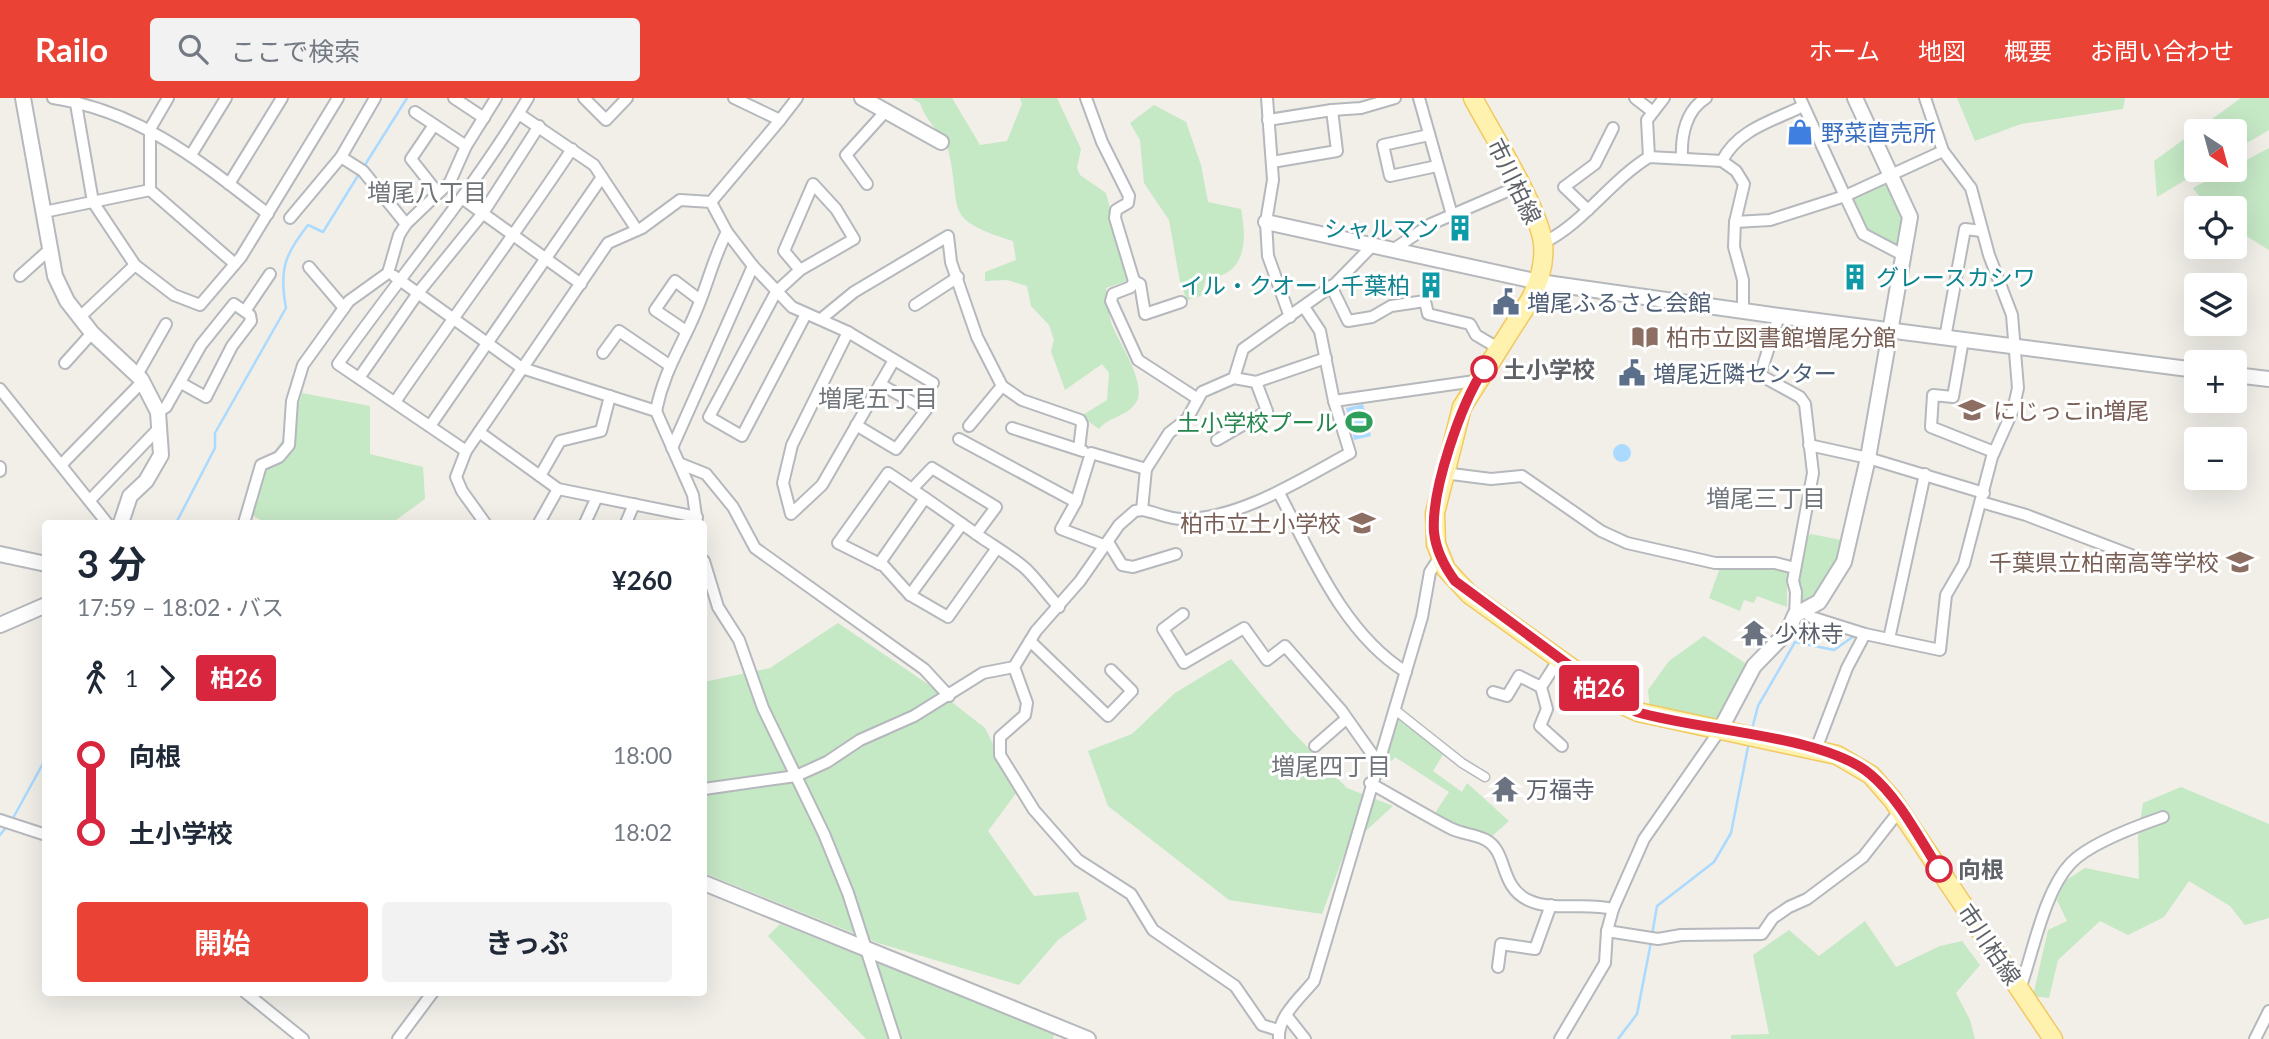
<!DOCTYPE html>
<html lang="ja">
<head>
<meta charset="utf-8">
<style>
	:root { --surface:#fff; --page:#f2f2f3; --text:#1f2937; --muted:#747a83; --accent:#ea4335 }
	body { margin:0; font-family:Lato,"Noto Sans JP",sans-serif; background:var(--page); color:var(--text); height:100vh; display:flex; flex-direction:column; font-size:26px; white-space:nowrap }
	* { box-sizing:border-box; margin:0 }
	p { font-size:23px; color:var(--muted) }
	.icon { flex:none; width:38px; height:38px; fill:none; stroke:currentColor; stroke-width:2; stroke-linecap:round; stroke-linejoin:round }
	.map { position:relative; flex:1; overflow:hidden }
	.side { position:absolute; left:42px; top:422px; width:665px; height:476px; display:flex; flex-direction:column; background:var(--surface); border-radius:7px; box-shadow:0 7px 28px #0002 }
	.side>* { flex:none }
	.badge { padding:0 14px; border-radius:5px; font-size:24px; line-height:46px }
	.needle { width:46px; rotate:144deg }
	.tools { position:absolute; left:2184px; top:21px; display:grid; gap:14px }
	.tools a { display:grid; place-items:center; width:63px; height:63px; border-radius:7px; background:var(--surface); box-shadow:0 7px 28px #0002; font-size:35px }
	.map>.badge { position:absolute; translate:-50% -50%; box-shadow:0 0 0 4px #fff }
	.legs { display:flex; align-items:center; gap:10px; height:77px; padding:0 35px; font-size:23px }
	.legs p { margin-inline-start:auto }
	.overview { display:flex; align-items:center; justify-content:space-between; height:119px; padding:0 35px }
	h1 { font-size:38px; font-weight:700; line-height:52px }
	.cta { display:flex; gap:14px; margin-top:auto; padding:14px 35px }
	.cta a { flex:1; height:80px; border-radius:7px; background:var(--accent); color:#fff; font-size:28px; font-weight:700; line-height:80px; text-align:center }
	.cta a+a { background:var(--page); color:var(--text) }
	ul { padding:0 35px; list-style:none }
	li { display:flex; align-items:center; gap:24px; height:77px; font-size:26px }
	li i { display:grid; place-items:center; width:10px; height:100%; margin:0 9px; background:currentColor }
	li i::after { content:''; width:18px; height:18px; margin:-9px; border:5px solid; border-radius:50%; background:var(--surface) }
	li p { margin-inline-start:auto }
	li:first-child i { background:linear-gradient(#0000 50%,currentColor 0) }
	li:last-child i { background:linear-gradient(currentColor 50%,#0000 0) }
	header { display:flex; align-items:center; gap:42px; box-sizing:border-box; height:98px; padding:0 35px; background:var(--accent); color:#fff }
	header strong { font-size:33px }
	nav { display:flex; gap:38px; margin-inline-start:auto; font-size:24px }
	.search { width:490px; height:63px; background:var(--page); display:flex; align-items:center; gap:18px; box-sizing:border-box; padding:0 24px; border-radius:7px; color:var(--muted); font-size:26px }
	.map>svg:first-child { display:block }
</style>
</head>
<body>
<header>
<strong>Railo</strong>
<div class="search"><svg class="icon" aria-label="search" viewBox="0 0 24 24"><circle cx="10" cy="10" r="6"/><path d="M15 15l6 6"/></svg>ここで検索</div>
<nav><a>ホーム</a><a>地図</a><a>概要</a><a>お問い合わせ</a></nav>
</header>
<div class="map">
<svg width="2269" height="941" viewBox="0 0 2269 941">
	<rect width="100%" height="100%" fill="#f1efe8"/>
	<g fill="#c5e8c5">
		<path d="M 911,0 L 952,0 L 980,47 L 1007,43 L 1022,6 L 1020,0 L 1057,0 L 1081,51 L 1077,70 L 1080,77 L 1106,95 L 1129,182 L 1106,190 C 1108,202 1108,216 1112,227 C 1119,245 1146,284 1137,303 C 1128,319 1109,318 1099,331 L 1081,318 L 1107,302 L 1109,275 L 1102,266 L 1065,292 L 1051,253 L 1054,242 L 1049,227 L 1031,208 L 1027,188 L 1007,182 L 985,183 L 985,174 L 1016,162 L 1013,143 C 940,120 963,114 948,51 C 945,39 926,24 920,5 Z"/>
		<polygon points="1957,0 2125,0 2123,11 2021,26 1975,43"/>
		<polygon points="2241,0 2269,0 2269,32 2235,52 2235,33 2196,33 2196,72 2202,72 2157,99 2154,63"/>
		<path d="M 1154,7 L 1186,24 L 1201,67 L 1208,104 L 1241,111 C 1246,137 1248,171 1216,179 L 1208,174 L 1201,198 L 1187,202 L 1180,184 L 1169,122 L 1144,85 L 1140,42 L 1130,25 Z"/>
		<polygon points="2269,50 2269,152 2235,131 2235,110 2208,110 2193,90 2227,72 2235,72 2235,68"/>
		<path d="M 1883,85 L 1888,86 L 1903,118 L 1899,146 L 1895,148 C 1876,138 1852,125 1853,99 Z"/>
		<polygon points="302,295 370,308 370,356 423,369 425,401 392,425 267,425 241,412 254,381 294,326"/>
		<path d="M 1811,436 L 1841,442 L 1843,446 C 1836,469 1824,493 1805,507 C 1789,490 1802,459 1806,439 Z"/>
		<polygon points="1774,469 1787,472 1787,509 1757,498 1754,505 1744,502 1740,513 1709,500 1720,470"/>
		<polygon points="838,525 935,591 985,630 1017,694 988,733 1034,798 1078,794 1087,821 1058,842 1019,887 878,845 704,775 704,584 770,570"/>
		<polygon points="1704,538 1748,567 1721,618 1711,624 1650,610 1648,592 1669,563"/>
		<polygon points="1231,561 1290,631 1347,690 1393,708 1346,751 1322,816 1229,802 1108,708 1088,653 1132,636 1175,595"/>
		<polygon points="1397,617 1444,655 1433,673 1462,694 1467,685 1509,723 1491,739 1456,728 1435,715 1449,694 1395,659 1392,663 1382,661"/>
		<polygon points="2181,689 2269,726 2269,820 2245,827 2230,808 2189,783 2164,819 2128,837 2100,823 2058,862 2049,900 2033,898 2048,832 2067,823 2057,802 2065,783 2085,770 2139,781 2138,738 2143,705"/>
		<polygon points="1865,823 1896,869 1940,848 1962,843 1980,867 1956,895 1970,922 1975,941 1731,941 1731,937 1769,936 1753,857 1789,832 1819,858"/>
		<polygon points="780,826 1054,935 1053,941 866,941 768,838"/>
	</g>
	<g fill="#aadaff">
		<polygon points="1363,306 1371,338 1354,342 1346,310"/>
		<circle cx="1622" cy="355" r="9"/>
	</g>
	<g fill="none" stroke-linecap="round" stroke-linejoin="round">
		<g stroke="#aadaff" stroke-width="2.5">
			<polyline points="363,70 407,0"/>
			<path d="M 176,425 L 215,350 L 215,335 L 286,210 C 279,173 284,157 308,127 L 323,134 L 359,76"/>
			<polyline points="1752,631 1758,608 1795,544 1834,552 1854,538"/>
			<polyline points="12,722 46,660"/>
			<polyline points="0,737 8,727"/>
			<polyline points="1652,837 1657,808 1714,764 1731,735 1749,644"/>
			<polyline points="1618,941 1637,916 1651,844"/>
		</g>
		<g stroke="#b5b8bc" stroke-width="11">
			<polyline id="pedestrian" points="1394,611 1462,665 1485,679"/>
		</g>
		<g stroke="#b5b8bc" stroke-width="14">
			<g id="minor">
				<path d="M 53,0 C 140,13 201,64 268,116"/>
				<polyline points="75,0 93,104 135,167 174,197 200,207 241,159 338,0"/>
				<polyline points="168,0 150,31 150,92 235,166"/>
				<polyline points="454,0 484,20"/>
				<polyline points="584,0 606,22 627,0"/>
				<polyline points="734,0 780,22 797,0"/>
				<polyline points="1086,0 1102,44 1129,98 1128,105 1116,112 1115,120 1134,183 1131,189 1113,196 1111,203 1138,262 1198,301"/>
				<polyline points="1267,0 1273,82 1266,124 1268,158 1290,219"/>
				<polyline points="1419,0 1452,117"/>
				<polyline points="1635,0 1653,14"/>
				<polyline points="1800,0 1845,98 1943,53"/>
				<polyline points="1332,12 1361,10 1395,0"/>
				<polyline points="415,14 466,48"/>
				<polyline points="519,16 594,67 637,132"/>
				<polyline points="1268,22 1332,12 1337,53 1272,64"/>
				<polyline points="434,27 411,61 438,95"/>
				<polyline points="1429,37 1383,47 1390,78 1437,68"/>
				<polyline points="191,57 226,0"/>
				<polyline points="341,59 363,73 406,126"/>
				<polyline points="1649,59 1647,22 1664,0"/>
				<path d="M 1682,59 C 1681,37 1686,12 1706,0"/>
				<polyline points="1722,63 1736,73 1744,86 1735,124"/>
				<polyline points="229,86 282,0"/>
				<polyline points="867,86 846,57 885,14"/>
				<polyline points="463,101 581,186"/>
				<polyline points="711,104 780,22"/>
				<polyline points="1588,112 1564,89 1595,66 1613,30"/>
				<polyline points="44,114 150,92"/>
				<polyline points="290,120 341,59 375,0"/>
				<path d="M 1543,145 C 1584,125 1610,83 1649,59 L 1722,63 C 1738,31 1773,23 1803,8"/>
				<path d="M 1373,147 L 1336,185 L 1243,251 L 1234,280 L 1202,294 L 1187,321 L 1169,335 L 1146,371 L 1142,412 C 1156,414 1170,422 1184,421 C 1240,421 1302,381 1350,355 L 1334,303 L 1475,283"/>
				<polyline points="1394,151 1431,126 1519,88"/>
				<polyline points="309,169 344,210"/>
				<polyline points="800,172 784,153 813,86 836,111 854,141 800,172 776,194 709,319 742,338 806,216"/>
				<polyline points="20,178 49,152"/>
				<polyline points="394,178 522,270 656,313 693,397 697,425"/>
				<polyline points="1134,183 1140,186 1145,216 1181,204"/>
				<polyline points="1331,188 1348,223 1372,219 1391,208 1425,203 1428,216 1470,226 1476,237 1498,250"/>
				<polyline points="915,207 958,179"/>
				<polyline points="1304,209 1320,233 1334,303"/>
				<polyline points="245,213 270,176"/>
				<polyline points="1743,213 1743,182 1734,149 1735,124 1770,122 1845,98 1863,136 1903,157"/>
				<polyline points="1779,218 1760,277 1800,299 1805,306 1813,375 1793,483 1796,494 1795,517"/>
				<polyline points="80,219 135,167"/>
				<polyline points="821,221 854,194 948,138 951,164 977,239 1002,288 969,328"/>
				<polyline points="686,233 655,212 675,183 700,202"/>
				<polyline points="848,234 792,347 783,385 791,416 822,387 894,262"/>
				<polyline points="1945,240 1965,131 1982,133"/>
				<polyline points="1963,242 1953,299 1933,297 1931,329 1994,354"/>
				<polyline points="603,255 619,233 669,267"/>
				<polyline points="65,265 92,235"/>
				<polyline points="137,277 166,226"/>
				<polyline points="359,280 418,195 483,115 539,28"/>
				<polyline points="1234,280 1256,284 1326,260"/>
				<polyline points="1002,288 1022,302 1080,322 1082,326 1079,351"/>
				<polyline points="0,291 107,425"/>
				<path d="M 395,304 C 453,219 515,137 572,51"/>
				<path d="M 656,313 C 664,272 682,248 697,211 C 708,185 714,158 727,134"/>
				<polyline points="158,314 166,309 201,247 234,206 250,217 251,223 232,248 206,299 181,285"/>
				<polyline points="856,327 896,351 926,312 880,286"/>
				<polyline points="430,328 602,79"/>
				<polyline points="1012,330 1083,353"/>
				<polyline points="479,334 558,391 697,419"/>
				<polyline points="959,341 1076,404"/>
				<polyline points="1217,342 1267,313 1256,284"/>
				<polyline points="1809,347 1868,360 1984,395"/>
				<polyline points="672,350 753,168"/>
				<path d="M 466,353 L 338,266 C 401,177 472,94 528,0"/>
				<polyline points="62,366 143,283"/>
				<polyline points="681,366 706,376 733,409 755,450 924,571 949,598"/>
				<polyline points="0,369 0,373"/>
				<polyline points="1444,375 1491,381 1522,378 1601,433 1627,445 1715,465 1775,465 1795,470"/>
				<polyline points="540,378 560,343 601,333 610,298"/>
				<polyline points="912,391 932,370 996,409 976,436"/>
				<path d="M 1279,395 C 1311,456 1344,536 1406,574"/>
				<polyline points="90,402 159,330"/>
				<polyline points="1981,404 2026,417 2144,462"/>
				<polyline points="1142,412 1135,413 1119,427 1080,483 1036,533 1014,569 1027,605 1025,617 1000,639 1000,657 1034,712 1078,762 1131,796 1153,832 1235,888 1262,927 1278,932"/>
				<polyline points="244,425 261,367 279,359 289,347 292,303 303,267 349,203 388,175 399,137 406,126 450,84 466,48 496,0"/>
				<polyline points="485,425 462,393 456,379 466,353 608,145 642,130 680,102 711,104 727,134 753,168 792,209 848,234 933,285"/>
				<polyline points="539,425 558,391"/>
				<polyline points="585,425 597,399"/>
				<polyline points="626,425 634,406"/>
				<polyline points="1108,444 1122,467 1133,469 1176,456"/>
				<polyline points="1106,448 1061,431 1076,404 1091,355 1146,371"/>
				<path d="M 997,450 L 948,519 L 910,497 L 884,468 L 838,445 L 888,375 C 920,396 951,418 982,440 C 997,450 1014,460 1027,472 C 1038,483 1048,497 1059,509"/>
				<polyline points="704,463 718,509 739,542 763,610 824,736 848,795 895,941"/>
				<polyline points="879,466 925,400"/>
				<polyline points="910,497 962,426"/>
				<polyline points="1804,513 1811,519 1865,536 1940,552 1946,497 1964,466 1992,359 2013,312 2018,290 2012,217 1989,157 1971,90 1943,53 1925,0"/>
				<polyline points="1183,516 1163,531 1184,565 1244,530 1267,562 1285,548 1341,612 1377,663"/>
				<polyline points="1889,541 1925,376"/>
				<polyline points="1030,543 1108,618 1132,593 1111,572"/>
				<polyline points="1559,561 1541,589 1547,611 1540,628 1562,648"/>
				<polyline points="1493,594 1507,598 1519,578 1541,589"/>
				<polyline points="1315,648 1346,621"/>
				<polyline points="1816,651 1847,570 1865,536"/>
				<path d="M 1370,685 C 1397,700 1423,716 1450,730 C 1461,736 1475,736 1486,742 C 1508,754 1499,788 1528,802 C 1553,814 1586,804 1613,811"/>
				<polyline points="704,691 796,678 827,664 860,642 914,618 983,575 1014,569"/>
				<polyline points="0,722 46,737"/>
				<polyline points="1607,833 1658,841 1681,837 1762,836 1773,820 1789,809 1807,801 1863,759 1900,712"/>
				<polyline points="1498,869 1501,846 1535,851 1551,807"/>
				<path d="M 2020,891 C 2033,855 2044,793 2071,765 C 2089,746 2137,728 2163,719"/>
				<polyline points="245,894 303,941"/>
				<polyline points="1286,917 1305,941"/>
				<polyline points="398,941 433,894"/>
				<path d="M 1279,941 C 1277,919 1301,899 1314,883 L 1422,519 L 1430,474 L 1440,459"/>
				<polyline points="1560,941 1605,865 1607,833 1613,811 1644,741 1720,632"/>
				<polyline points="2255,941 2269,913"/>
			</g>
		</g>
		<g stroke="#b5b8bc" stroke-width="18">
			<g id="tertiary">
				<polyline points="23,0 55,178 67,203 92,235 141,281 158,314 161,357 146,383 130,398 121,425"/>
				<polyline points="862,0 941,44"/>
				<polyline points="1266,124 1539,184 1779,218 2196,272"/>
				<polyline points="2235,277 2269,281"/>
				<polyline points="0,456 46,466"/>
				<polyline points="0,527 46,507"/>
				<polyline points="1720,632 1754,568 1788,533 1795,517 1819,504 1844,464 1868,360 1910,119 1855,0"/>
				<polyline points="704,785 1088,941"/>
			</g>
		</g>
		<g stroke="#f2c960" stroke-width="21">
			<path id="primary" d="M 1473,0 C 1492,36 1538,108 1543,145 C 1545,165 1539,185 1530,202 L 1462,309 L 1435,415 L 1436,446 L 1446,471 L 1469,496 L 1623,607 L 1638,614 L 1837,657 L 1871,677 L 1892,701 L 2053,941"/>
		</g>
		<use href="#pedestrian" stroke="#fff" stroke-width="8"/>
		<use href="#minor" stroke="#fff" stroke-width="10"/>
		<use href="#tertiary" stroke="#fff" stroke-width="14"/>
		<use href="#primary" stroke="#fff2af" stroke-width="18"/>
	</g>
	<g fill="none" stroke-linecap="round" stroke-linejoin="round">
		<g stroke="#fff" stroke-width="16">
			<path id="line-1" d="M 1484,271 C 1461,306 1431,392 1434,434 C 1436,453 1444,468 1455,483 L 1623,607 L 1637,614 C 1699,633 1824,637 1870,676 C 1899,700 1919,740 1939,771"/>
		</g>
		<use href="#line-1" stroke="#d7263d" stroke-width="10"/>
	</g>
	<defs>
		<g id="shop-bare" transform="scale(2.1)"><path d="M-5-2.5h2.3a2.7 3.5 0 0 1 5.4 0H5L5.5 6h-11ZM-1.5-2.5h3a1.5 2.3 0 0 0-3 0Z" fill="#3f7fe0" stroke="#fff" stroke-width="2.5" paint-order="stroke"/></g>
		<g id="building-bare" transform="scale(2.1)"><path d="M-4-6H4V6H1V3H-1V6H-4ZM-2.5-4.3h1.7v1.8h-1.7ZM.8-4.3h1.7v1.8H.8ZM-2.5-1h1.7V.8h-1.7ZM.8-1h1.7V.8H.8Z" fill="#0f9aa8" stroke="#fff" stroke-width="2.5" paint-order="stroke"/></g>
		<g id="civic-bare" transform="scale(2.1)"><path d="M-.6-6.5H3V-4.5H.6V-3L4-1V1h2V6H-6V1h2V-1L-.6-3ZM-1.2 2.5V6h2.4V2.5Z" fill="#5c6f8a" stroke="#fff" stroke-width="2.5" paint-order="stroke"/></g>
		<g id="library-bare" transform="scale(2.1)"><path d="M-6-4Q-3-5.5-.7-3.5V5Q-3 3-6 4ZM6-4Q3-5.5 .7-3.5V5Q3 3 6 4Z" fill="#8d6e63" stroke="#fff" stroke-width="2.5" paint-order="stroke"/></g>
		<g id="school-bare" transform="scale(2.1)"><path d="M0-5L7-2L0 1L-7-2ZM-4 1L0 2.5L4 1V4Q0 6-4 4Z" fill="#8d6e63" stroke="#fff" stroke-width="2.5" paint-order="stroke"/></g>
		<g id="stadium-bare" transform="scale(2.1)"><path d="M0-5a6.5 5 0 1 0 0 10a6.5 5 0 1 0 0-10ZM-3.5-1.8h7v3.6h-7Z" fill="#2e9e5b" stroke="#fff" stroke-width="2.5" paint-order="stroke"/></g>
		<g id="temple-bare" transform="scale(2.1)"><path d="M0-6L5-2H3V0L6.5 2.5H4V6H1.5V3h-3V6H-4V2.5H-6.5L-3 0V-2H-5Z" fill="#6b7280" stroke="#fff" stroke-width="2.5" paint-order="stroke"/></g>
	</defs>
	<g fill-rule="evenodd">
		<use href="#shop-bare" x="1800" y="34"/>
		<use href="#building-bare" x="1460" y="130"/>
		<use href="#building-bare" x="1855" y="179"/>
		<use href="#building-bare" x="1431" y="187"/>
		<use href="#civic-bare" x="1506" y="204"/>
		<use href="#library-bare" x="1645" y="239"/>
		<use href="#civic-bare" x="1632" y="275"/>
		<use href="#school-bare" x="1972" y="312"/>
		<use href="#stadium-bare" x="1359" y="324"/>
		<use href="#school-bare" x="1362" y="425"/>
		<use href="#school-bare" x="2240" y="464"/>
		<use href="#temple-bare" x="1754" y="535"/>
		<use href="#temple-bare" x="1505" y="691"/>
	</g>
	<g fill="#fff" stroke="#d7263d" stroke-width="3.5">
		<circle cx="1484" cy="271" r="12"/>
		<circle cx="1939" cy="771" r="12"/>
	</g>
	<g text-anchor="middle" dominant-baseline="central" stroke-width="6" stroke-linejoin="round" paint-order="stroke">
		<g font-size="23" fill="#366cbe" stroke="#fff" text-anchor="start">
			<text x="1821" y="34">野菜直売所</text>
		</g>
		<g font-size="23" fill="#5f6368" stroke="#fff">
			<text transform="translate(1515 83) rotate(64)">市川柏線</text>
			<text transform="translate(1990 846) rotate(56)">市川柏線</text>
		</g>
		<g font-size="23" fill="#0d838f" stroke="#fff" text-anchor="end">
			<text x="1439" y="130">シャルマン</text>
			<text x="1876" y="179" text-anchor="start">グレースカシワ</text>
			<text x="1410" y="187">イル・クオーレ千葉柏</text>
		</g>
		<g font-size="23" fill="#4e5e75" stroke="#fff" text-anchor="start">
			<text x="1527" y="204">増尾ふるさと会館</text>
			<text x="1653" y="275">増尾近隣センター</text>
		</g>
		<g font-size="23" fill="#785e54" stroke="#fff" text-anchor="start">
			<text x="1666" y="239">柏市立図書館増尾分館</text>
			<text x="1993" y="312">にじっこin増尾</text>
			<text x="1341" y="425" text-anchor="end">柏市立土小学校</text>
			<text x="2219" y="464" text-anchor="end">千葉県立柏南高等学校</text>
		</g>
		<g font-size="23" font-weight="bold" fill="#5f6368" stroke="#fff" text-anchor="start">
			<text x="1503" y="271">土小学校</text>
			<text x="1958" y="771">向根</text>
		</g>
		<g font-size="23" fill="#27864d" stroke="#fff" text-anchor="end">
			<text x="1338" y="324">土小学校プール</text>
		</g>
		<g font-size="23" fill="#5b616d" stroke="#fff" text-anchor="start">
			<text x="1775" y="535">少林寺</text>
			<text x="1526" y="691">万福寺</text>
		</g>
		<g font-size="24" fill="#70757a" stroke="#fff">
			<text x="427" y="93">増尾八丁目</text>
			<text x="878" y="299">増尾五丁目</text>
			<text x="1766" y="399">増尾三丁目</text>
			<text x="1331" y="667">増尾四丁目</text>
		</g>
	</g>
</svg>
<div class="tools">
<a><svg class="needle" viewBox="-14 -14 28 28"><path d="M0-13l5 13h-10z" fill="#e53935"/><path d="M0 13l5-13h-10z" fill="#747a83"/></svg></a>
<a><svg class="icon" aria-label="locate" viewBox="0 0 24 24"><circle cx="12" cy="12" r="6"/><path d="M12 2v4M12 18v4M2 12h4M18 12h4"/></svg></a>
<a><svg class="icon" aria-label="layers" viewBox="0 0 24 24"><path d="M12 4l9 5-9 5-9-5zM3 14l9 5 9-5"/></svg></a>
<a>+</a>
<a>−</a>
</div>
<b class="badge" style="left:1599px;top:590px;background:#d7263d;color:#fff">柏26</b>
<section class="side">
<div class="overview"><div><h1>3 分</h1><p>17:59 – 18:02 · バス</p></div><b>¥260</b></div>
<div class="legs"><svg class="icon" aria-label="walk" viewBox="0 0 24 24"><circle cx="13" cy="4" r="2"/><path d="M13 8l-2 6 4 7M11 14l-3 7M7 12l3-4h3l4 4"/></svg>1<svg class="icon" aria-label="forward" viewBox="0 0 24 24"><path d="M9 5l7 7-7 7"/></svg><b class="badge" style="background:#d7263d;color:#fff">柏26</b></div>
<ul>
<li><i style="color:#d7263d"></i><b>向根</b><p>18:00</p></li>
<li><i style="color:#d7263d"></i><b>土小学校</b><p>18:02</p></li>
</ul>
<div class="cta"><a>開始</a><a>きっぷ</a></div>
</section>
</div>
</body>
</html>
